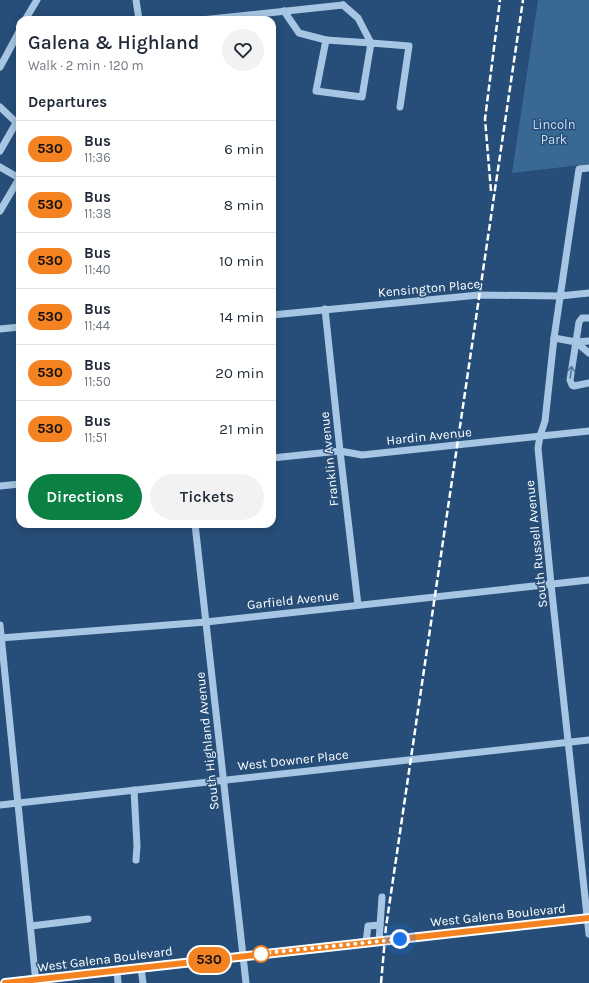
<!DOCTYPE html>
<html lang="en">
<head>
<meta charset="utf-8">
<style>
	:root { --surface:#fff; --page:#f2f2f3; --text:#1f2937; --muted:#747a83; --line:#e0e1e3; --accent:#0b8043 }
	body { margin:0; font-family:Karla,sans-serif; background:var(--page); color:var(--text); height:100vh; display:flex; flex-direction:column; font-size:15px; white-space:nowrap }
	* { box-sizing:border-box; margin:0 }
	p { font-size:13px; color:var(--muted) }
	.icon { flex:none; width:22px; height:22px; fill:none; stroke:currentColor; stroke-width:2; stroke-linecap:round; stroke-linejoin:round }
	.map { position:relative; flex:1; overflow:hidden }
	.side { position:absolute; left:16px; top:16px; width:260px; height:512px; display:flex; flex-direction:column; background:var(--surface); border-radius:12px; box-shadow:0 2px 10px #0003 }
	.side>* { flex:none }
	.badge { padding:0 8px; border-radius:13px; font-size:14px; line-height:26px }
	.you { position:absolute; width:20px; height:20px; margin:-10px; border:3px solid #fff; border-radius:50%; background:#1a73e8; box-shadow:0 0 0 6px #1a73e833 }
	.map>.badge { position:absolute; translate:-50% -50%; box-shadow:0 0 0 2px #fff }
	h2 { padding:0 12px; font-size:15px; line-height:36px }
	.round { display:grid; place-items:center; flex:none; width:42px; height:42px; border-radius:21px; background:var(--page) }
	.overview { display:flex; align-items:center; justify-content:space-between; height:68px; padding:0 12px }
	h1 { font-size:19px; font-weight:600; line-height:30px }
	.primary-button { display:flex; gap:8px; margin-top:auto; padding:8px 12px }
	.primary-button a { flex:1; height:46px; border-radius:24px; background:var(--accent); color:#fff; font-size:16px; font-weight:600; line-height:46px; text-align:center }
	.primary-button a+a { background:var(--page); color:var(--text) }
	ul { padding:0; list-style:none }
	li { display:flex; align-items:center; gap:12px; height:56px; padding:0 12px; border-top:1px solid var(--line) }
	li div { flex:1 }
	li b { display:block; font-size:15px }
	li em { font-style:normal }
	li .badge { min-width:44px; font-weight:700; text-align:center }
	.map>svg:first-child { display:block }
</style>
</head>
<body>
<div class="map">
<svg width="589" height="983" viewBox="0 0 589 983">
	<rect width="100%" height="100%" fill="#264e78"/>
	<polygon fill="#396895" points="538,0 589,0 589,164 512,173"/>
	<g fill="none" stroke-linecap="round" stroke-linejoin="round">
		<g stroke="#a7c6e3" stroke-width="7">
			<polyline points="136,0 139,20"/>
			<polyline points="343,5 358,18 371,43 409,46 400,107"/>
			<polyline points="284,11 299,33 326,40"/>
			<polyline points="25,20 37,0"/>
			<polyline points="201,20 343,5"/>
			<polygon points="326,40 371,43 362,97 316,91"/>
			<polyline points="0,67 20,30"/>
			<polyline points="0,107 20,126"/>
			<polyline points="0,151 16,123"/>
			<polyline points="0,167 19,178"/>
			<polyline points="589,168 579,169 554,338 545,421 540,436 538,448 551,584 589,934"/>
			<polyline points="0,211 20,177"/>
			<polyline points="325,309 340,451 358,605"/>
			<polyline points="272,315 479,295 560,296 589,293"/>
			<polyline points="589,318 582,318 579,322 570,380 572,385 574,386 589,383"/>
			<polyline points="0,329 20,327"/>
			<polyline points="554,338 576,342 589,341"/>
			<polyline points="576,342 589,353"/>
			<polyline points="272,458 340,451 362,455 589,431"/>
			<polyline points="0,486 20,484"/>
			<polyline points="195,524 246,983"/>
			<polyline points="0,625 36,983"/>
			<polyline points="0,638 206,622 589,580"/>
			<polyline points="134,790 137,846 136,860"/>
			<polyline points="0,805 589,740"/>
			<polyline points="31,926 88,919"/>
			<polyline points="379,941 382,897"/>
			<polyline points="366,942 368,926 380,925"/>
			<polyline points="141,968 143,983"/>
			<polyline points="117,970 118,983"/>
		</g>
		<polyline stroke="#e6f0fc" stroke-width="10" points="5,983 589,918"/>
		<g stroke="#fff" stroke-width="2.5" stroke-dasharray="7 3" stroke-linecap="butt">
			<polyline points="491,191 485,119 500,0"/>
			<polyline points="381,983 386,927 523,0"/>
		</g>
	</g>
	<defs><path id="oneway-shaft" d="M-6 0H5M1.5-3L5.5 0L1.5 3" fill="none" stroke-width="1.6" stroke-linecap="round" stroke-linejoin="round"/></defs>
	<use stroke="#53789d" href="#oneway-shaft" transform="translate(571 372) rotate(-82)"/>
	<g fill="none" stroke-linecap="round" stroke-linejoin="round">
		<g stroke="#fff" stroke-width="9">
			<polyline id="line" points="5,983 589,918"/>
		</g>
		<use href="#line" stroke="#f58220" stroke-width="6"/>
		<polyline stroke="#fff" stroke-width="4" stroke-dasharray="0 7.2" points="261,954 258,954 400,939"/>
	</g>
	<circle fill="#fff" stroke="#f58220" stroke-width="2" cx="261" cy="954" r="8"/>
	<g text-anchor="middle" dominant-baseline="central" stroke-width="3" stroke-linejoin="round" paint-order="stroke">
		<g font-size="13" fill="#cadff3" stroke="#264e78">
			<text x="554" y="124">Lincoln<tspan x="554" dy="15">Park</tspan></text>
		</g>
		<g font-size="13" fill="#fff" stroke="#264e78">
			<text transform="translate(429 288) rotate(-5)">Kensington Place</text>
			<text transform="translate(429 436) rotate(-6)">Hardin Avenue</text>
			<text transform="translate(329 459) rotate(-96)">Franklin Avenue</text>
			<text transform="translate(536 544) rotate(-96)">South Russell Avenue</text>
			<text transform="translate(293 600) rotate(-6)">Garfield Avenue</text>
			<text transform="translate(207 741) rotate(-96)">South Highland Avenue</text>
			<text transform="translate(293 760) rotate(-6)">West Downer Place</text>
			<text transform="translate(498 915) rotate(-6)">West Galena Boulevard</text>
			<text transform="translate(105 959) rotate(-7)">West Galena Boulevard</text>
		</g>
	</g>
</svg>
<div class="you" style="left:400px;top:939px"></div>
<b class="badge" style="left:209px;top:960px;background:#f58220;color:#111">530</b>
<section class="side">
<div class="overview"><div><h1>Galena &amp; Highland</h1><p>Walk · 2 min · 120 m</p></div><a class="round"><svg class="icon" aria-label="heart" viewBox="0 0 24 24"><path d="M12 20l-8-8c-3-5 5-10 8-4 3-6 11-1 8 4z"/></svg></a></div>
<h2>Departures</h2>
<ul>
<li><span class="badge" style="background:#f58220;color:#111">530</span><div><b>Bus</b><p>11:36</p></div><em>6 min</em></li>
<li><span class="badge" style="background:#f58220;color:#111">530</span><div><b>Bus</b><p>11:38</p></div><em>8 min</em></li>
<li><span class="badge" style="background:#f58220;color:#111">530</span><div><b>Bus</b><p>11:40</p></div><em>10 min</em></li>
<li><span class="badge" style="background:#f58220;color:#111">530</span><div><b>Bus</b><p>11:44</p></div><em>14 min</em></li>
<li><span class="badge" style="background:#f58220;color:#111">530</span><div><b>Bus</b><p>11:50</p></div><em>20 min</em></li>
<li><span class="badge" style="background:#f58220;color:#111">530</span><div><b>Bus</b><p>11:51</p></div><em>21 min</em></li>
</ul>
<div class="primary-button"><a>Directions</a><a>Tickets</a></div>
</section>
</div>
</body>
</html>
